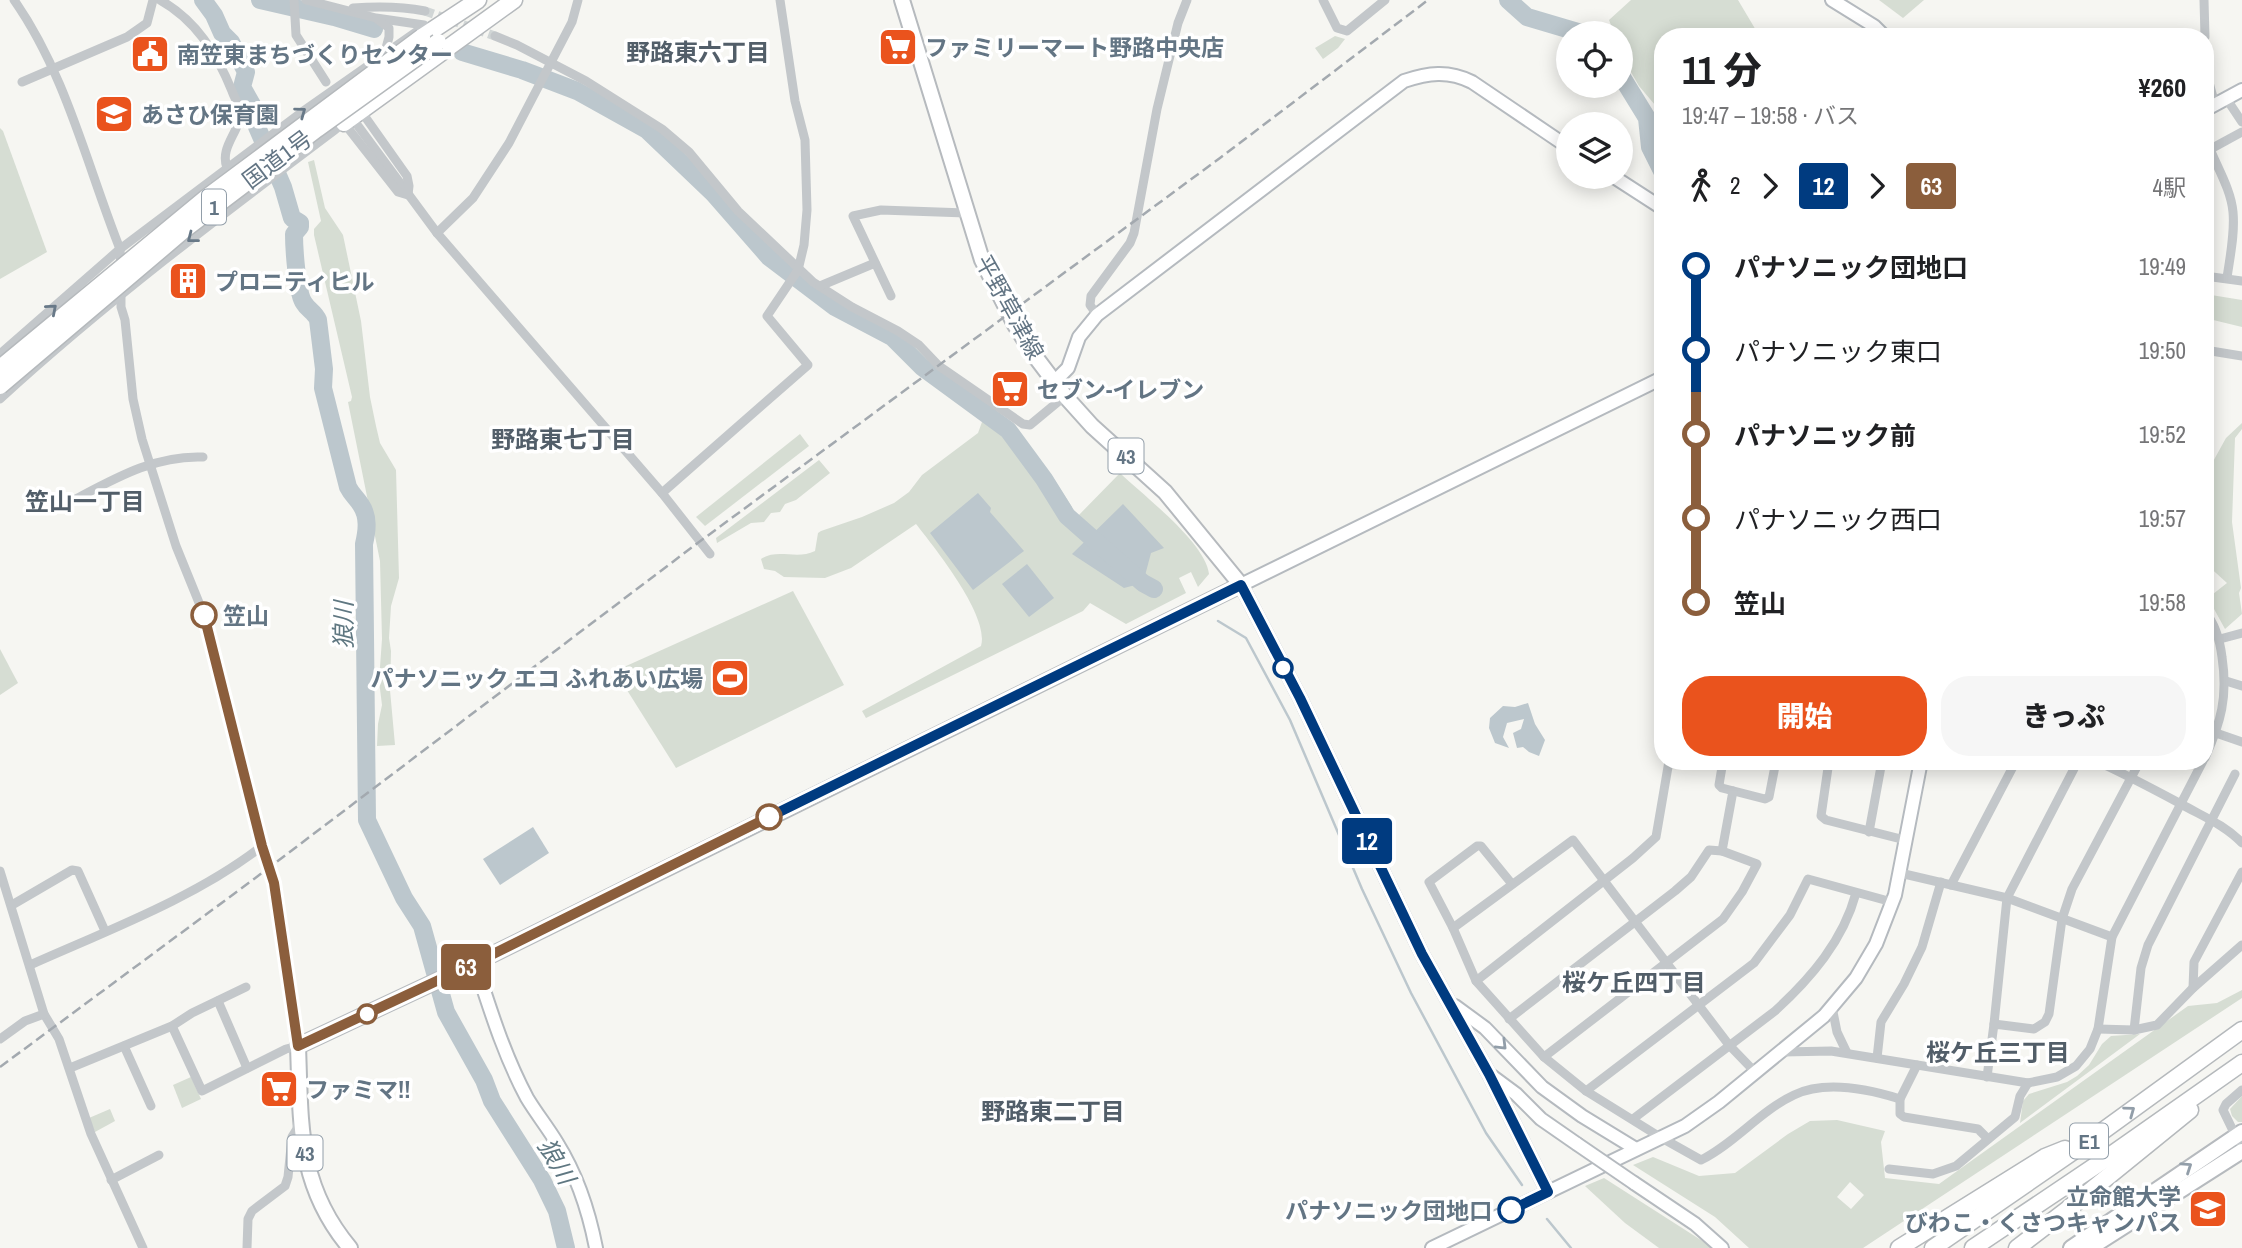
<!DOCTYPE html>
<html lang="ja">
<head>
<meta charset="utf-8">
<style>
	:root { --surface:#fff; --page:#f6f6f6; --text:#202124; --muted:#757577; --accent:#ea531d }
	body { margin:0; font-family:"Archivo Narrow","Noto Sans JP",sans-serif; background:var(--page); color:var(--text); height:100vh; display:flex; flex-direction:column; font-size:26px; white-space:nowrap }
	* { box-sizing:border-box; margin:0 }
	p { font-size:23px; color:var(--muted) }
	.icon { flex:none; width:38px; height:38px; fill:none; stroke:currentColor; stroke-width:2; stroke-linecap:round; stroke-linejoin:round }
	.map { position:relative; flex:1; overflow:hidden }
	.side { position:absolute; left:1654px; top:28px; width:560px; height:742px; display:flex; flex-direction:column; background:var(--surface); border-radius:28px; box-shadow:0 4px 18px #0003 }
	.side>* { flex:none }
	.badge { padding:0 14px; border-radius:5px; font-size:24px; line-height:46px }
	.fabs { position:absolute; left:1556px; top:21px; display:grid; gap:14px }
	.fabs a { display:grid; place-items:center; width:77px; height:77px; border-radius:50%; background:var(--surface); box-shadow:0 4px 18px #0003; font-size:35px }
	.map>.badge { position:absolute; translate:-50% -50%; box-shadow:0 0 0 4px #fff }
	.legs { display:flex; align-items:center; gap:10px; height:77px; padding:0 28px; font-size:23px }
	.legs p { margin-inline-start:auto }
	.head { display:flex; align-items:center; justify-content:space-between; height:119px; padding:0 28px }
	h1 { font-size:38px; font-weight:800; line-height:52px }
	.button { display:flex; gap:14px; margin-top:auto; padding:14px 28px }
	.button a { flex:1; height:80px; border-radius:28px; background:var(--accent); color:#fff; font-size:28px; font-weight:800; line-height:80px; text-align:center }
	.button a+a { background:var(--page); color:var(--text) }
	ul { padding:0 28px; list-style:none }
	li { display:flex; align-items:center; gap:24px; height:84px; font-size:26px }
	li i { display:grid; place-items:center; width:10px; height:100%; margin:0 9px; background:currentColor }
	li i::after { content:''; width:18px; height:18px; margin:-9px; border:5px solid; border-radius:50%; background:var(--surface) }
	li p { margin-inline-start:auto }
	li:first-child i { background:linear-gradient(#0000 50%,currentColor 0) }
	li:last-child i { background:linear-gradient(currentColor 50%,#0000 0) }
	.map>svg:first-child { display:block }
</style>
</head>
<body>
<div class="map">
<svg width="2242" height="1248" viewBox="0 0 2242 1248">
	<rect width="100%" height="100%" fill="#f6f6f2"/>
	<g fill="#d6ddd3" fill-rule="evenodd">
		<polygon points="1631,0 1738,0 1760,37 1662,37 1662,154 1655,105 1639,86 1624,60 1621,51 1620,33 1614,33 1609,20"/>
		<polygon points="1879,0 1924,0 1903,18"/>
		<polygon points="1335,36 1345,39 1338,48 1323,59 1315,48"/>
		<polygon points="0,128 3,131 47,252 0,279"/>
		<polygon points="314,160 325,208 343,235 361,321 370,397 376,426 380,443 396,470 399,578 391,606 389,638 391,651 390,690 395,745 377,746 378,724 382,705 379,681 382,639 380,561 348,402 351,401 352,397 314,235 314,229 321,221 308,162"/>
		<polygon points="2205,294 2242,300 2242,327 2205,318"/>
		<path d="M 988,419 L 1002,428 L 1043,482 L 1052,476 L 1072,507 L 1069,512 L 1076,518 L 1120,473 C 1144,496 1206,543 1209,574 L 1198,587 L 1191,572 L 1179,578 L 1186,593 L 1126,624 L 1090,603 L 1083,611 L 866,718 L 862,711 L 981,646 C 990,616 934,547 916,524 L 851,568 L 825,578 L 784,577 L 775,571 L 764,569 L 761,559 C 777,548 797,560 815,551 L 818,533 L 821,531 L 862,517 L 894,503 L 909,492 L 922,475 L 978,433 L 982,422 Z"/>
		<polygon points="2242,423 2242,429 2235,438 2232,522 2241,588 2239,593 2242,614 2225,629 2208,598 2227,583 2205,563 2205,476 2226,438"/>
		<polygon points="800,434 809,446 705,526 696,517"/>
		<polygon points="819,460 830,473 796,500 785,504 780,512 771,513 764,522 751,523 717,543 716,538"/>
		<polygon points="793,591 844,685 676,768 615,671"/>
		<polygon points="0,649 18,683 0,695"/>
		<path d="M 2242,990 L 2242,998 L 1863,1248 L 1749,1248 L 1715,1217 L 1633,1165 L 1653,1157 L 1699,1176 L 1735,1173 L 1788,1134 L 1810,1121 L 1837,1120 L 1885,1131 L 1881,1142 L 1885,1178 L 1939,1184 L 2188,1006 L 2217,1003 ZM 1850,1182 L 1864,1195 L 1851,1209 L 1837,1197 Z"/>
		<polygon points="2140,1034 2020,1123 2023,1101 2029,1094 2067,1082 2077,1076 2089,1065 2102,1044 2111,1036"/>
		<polygon points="191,1077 201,1099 182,1108 173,1085"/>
		<polygon points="2242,1096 2242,1122 2238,1122 2232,1116 2230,1109"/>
		<polygon points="110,1109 115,1121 95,1132 89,1118"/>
		<polygon points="1604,1178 1704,1242 1711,1248 1659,1248 1625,1223 1585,1186"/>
	</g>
	<g fill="#bcc7cd">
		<polygon points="978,493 991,508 990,512 1024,551 973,590 930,533"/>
		<polygon points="1123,504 1164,548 1151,553 1143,583 1124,588 1072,554"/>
		<polygon points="1027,564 1054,598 1029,617 1002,584"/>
		<polygon points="1528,703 1535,724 1545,740 1539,756 1529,752 1523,747 1517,748 1513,733 1521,729 1524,719 1507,723 1503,737 1509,748 1495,743 1489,728 1490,718 1503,706 1515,707"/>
		<polygon points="533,827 549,853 500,885 483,859"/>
	</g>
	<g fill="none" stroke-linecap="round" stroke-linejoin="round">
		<g stroke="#bcc7cd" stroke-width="2.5">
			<polyline points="1218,621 1246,638 1290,720 1362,889 1411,993 1486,1133 1522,1185"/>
			<polyline points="1547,1219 1571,1248"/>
		</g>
		<g stroke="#bcc7cd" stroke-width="18">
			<path d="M 203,0 L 214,15 L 222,33 L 231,42 L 246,72 L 242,87 L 259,117 L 257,127 L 283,187 L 292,218 L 300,223 L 300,227 L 294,234 C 294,248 297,294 304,303 C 308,310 315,312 318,320 L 324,369 L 323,388 L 348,487 C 352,495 357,498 361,505 C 369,517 367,531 364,544 L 367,820 L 404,898 L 422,926 L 446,1012 L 484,1080 L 492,1101 L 542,1180 L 557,1211 L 566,1248"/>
			<polyline points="260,0 334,17 374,29"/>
			<polyline points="1508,0 1527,17 1581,33"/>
			<polyline points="462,52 522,70 577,91 647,130 714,194 769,257 835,307 892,337 922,367 1008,430 1044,479 1067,516 1143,583 1154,589"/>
			<polyline points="1620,74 1647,118 1650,147 1662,171"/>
		</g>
		<polyline stroke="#d1d6d6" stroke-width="9" stroke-dasharray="9 4.5" stroke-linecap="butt" points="425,11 495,36"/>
		<g stroke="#b5babf" stroke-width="16">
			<g id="secondary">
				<polyline points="1832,0 1874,26 1885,37"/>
				<polyline points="2205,110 2242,90"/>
				<polyline points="1614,177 1662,208"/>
				<path d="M 1054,382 L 1068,368 L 1079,337 L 1097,315 L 1404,81 C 1428,73 1448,70 1472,82 L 1568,147"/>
				<path d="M 475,963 C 490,1009 504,1055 527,1098 C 536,1113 548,1128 557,1143 C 577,1175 589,1212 596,1248"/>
				<polyline points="1455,1006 1485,1028 1542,1087 1582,1116 1636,1149"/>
				<polyline points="1490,1076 1548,1192"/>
				<polyline points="1577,1144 1541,1119 1516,1094 1489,1074 1422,954 1300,698 1241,585 1662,378"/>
				<polyline points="1634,1183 1695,1224 1722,1248"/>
				<polyline points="1432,1248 1685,1126 1719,1102 1824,1016 1856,978 1876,944 1895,895 1921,761"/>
			</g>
		</g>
		<g stroke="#b6babe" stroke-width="18">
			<g id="primary">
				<path d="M 350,1248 C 297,1185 301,1124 298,1046 L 475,963 L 1241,585 L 1165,492 L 1092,426 L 1065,396 L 1034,355 L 1015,325 L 982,260 L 902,0"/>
				<polyline points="2071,1248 2242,1132"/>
				<polyline points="2090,1248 2242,1151"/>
			</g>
		</g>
		<g stroke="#b5b9bc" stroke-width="19">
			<g id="highway">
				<polyline points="422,37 478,0"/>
				<polyline points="344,123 514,0"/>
				<polyline points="1899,1248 2045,1157 2065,1149"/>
				<polyline points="1933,1248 2100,1133 2242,1030"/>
				<polyline points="1973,1248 2104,1160 2242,1063"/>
				<polyline points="2017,1248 2068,1209 2190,1110"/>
			</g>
		</g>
		<g stroke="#c3c7ca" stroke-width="9">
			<path d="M 14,0 C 66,74 87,166 120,249 L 121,270"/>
			<path d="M 160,0 C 196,20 217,54 232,91 C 234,97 239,105 240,111 C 241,132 219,146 227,168"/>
			<polyline points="294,0 296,35 326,82"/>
			<polyline points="306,0 376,18 424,25"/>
			<polyline points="1323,0 1337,28 1347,31 1385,0"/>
			<polyline points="2204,0 2205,37"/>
			<path d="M 353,8 C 378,6 400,6 425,11"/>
			<polyline points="377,19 389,28 389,37 385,52"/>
			<polyline points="495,36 517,45 586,81 662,129 689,152 738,211 813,282 852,307 898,331 919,345 939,366 1023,424 1030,425 1065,396"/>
			<polyline points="2205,51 2206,71 2215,105"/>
			<polyline points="22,82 127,37 147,23 153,0"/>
			<polyline points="2226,98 2242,122"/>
			<polyline points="358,126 437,233 662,493 710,554"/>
			<path d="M 2210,149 C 2218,169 2231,190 2233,212 C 2235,234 2230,256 2227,278"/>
			<polyline points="2207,151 2242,132"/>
			<polyline points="437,233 473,198 509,143 572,22 578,0"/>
			<polyline points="2205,276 2242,281"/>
			<polyline points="121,284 121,307 125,320 133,399 142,439 176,546 204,615 262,846 274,883 298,1046 286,1049 202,1091 172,1026"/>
			<polyline points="820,286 875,263"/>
			<polyline points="891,296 853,216 881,210 966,213"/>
			<polyline points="1097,315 1090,305 1091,296 1130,243 1134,233 1157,109 1178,23 1187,0"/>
			<polyline points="2205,350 2242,356"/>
			<polyline points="0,354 120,249 302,112 419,30"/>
			<path d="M 0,399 C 108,300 227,211 344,123 L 398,192 L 408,195 L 409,186 L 407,176 L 361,111"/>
			<polyline points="662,493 808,365 767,316 798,270 804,245 807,210 805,140 795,101 780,0"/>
			<path d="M 72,501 C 114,479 154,455 203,457"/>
			<path d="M 2205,612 C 2216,625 2220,641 2222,657 C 2228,697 2221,722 2205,758"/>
			<polyline points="2220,639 2242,633"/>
			<polyline points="2226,681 2242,686"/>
			<polyline points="2216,733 2242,742"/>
			<polyline points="1723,761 1719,785 1722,788 1765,799 1769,797 1776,761"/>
			<polyline points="1829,761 1821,816 1826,820 1905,840"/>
			<path d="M 2096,761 C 2125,774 2153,789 2181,804 C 2202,816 2225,825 2242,843"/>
			<polyline points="1869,832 1882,761"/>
			<polyline points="1722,851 1733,791"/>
			<polyline points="0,871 44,1014 59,1039 91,1134 143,1248"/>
			<polyline points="1900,873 2007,898 2112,937"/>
			<path d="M 1512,884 L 1481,846 L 1477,846 L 1429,882 L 1453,928 L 1476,981 L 1544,1057 L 1586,1091 L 1660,1137 L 1701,1160 C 1735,1143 1760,1111 1794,1095 C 1825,1080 1868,1089 1900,1099"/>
			<polyline points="1951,885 2016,761"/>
			<polyline points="12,905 72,870 78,871 105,931"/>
			<polyline points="1453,928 1573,840 1729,1045 1756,1073"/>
			<path d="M 30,965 C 106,931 197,897 262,846"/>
			<polyline points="1476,981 1633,858 1656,837 1669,761"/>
			<polyline points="2193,988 2194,962 2242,872"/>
			<polyline points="218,1001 247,1068"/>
			<polyline points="1832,1007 1837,1032 1847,1053"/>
			<polyline points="1509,1019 1675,891 1691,877 1709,850 1722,851 1757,864 1742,892 1723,919 1544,1057"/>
			<polyline points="1994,1024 2007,898 2078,761"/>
			<polyline points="2098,1029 2134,1030 2157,1025 2193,988 2242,945"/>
			<polyline points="2134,1030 2141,968 2148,945 2235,774"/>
			<polyline points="0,1039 25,1021 44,1014"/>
			<polyline points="124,1046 151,1106"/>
			<polyline points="1783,1052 1831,1051 2028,1083 2057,1077 2076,1066 2090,1049 2098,1029 2112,937 2203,761"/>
			<polyline points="1877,1058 1881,1022 1904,984 1922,947 1941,882"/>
			<polyline points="1917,1065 1900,1099 1900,1114 1904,1117 1978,1129 1988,1139"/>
			<polyline points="70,1068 172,1026 192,1013 246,987"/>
			<polyline points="1987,1077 1994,1024 2034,1029 2045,1022 2049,1014 2062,919 2072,889 2140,761"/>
			<polyline points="1586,1091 1754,963 1790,915 1808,879 1892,902"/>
			<path d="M 1633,1119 L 1775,1011 C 1811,978 1843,941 1856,893"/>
			<polyline points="2238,1141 2223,1110 2226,1104 2242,1090"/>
			<polyline points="1889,1169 1933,1174 1956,1166 2015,1117 2020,1096 2028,1083"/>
			<polyline points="111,1180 159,1155"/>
			<polyline points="247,1248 248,1219 252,1211 285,1186 288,1177 292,1137 297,1129 298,1123"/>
		</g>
		<use href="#secondary" stroke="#fff" stroke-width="12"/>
		<use href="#primary" stroke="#fff" stroke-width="14"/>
		<use href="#highway" stroke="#fff" stroke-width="16"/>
		<polyline stroke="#a3a9af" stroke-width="2.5" stroke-dasharray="10 5" stroke-linecap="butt" points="0,1067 254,879 695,545 1220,158 1428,0"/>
		<g stroke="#b5babf" stroke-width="16" stroke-linecap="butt">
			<polyline id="secondary-bridge" points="1577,1144 1634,1183"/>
		</g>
		<g stroke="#b5b9bc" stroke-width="19" stroke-linecap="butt">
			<g id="highway-bridge">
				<polyline points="0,368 206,198 422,37"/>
				<polyline points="0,386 184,230 317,129 438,42"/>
			</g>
		</g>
		<use href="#secondary-bridge" stroke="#fff" stroke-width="12"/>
		<use href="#highway-bridge" stroke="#fff" stroke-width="16"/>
	</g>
	<defs><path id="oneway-chevron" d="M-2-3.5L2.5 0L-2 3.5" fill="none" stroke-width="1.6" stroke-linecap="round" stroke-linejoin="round" transform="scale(1.75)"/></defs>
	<g stroke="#687988">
		<use href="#oneway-chevron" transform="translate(301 112) rotate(-36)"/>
		<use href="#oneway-chevron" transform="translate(192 238) rotate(142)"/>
		<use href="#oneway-chevron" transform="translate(52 309) rotate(-41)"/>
	</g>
	<g stroke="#929ea9">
		<use href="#oneway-chevron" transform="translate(1502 1045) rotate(45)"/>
		<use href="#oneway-chevron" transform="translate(2130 1111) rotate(-36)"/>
		<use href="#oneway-chevron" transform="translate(2187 1167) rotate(-34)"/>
	</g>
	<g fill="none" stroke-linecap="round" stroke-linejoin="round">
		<g stroke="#fff" stroke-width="16">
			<polyline id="line-1" points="769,817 1241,585 1300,698 1422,954 1489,1074 1548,1192 1511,1210"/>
		</g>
		<g stroke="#fff" stroke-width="16">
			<polyline id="line-2" points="204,615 262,846 274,883 298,1046 475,963 769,817"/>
		</g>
		<use href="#line-1" stroke="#003b80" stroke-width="10"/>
		<use href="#line-2" stroke="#8b5e3c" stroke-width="10"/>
	</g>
	<defs>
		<g id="supermarket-square" transform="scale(2.0125)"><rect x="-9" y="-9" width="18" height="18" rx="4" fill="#ea531d" stroke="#fff"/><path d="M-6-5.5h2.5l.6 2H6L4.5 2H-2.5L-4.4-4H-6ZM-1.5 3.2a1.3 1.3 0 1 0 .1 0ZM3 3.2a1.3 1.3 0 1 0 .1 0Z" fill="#fff"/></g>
		<g id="civic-square" transform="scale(2.0125)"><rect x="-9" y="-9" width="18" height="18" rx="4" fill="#ea531d" stroke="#fff"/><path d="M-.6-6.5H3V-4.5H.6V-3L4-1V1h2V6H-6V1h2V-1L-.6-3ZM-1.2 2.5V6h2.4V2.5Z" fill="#fff"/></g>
		<g id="school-square" transform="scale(2.0125)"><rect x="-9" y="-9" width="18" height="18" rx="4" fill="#ea531d" stroke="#fff"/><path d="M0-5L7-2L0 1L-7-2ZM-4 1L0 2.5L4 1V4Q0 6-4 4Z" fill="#fff"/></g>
		<g id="building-square" transform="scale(2.0125)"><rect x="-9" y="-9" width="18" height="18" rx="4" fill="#ea531d" stroke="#fff"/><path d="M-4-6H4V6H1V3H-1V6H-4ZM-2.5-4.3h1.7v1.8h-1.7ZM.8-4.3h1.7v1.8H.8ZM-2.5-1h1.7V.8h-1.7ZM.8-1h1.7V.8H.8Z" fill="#fff"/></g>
		<g id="stadium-square" transform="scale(2.0125)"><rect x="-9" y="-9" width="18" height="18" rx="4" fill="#ea531d" stroke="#fff"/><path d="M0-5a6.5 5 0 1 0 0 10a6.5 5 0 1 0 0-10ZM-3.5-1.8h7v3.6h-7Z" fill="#fff"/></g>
		<g id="university-square" transform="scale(2.0125)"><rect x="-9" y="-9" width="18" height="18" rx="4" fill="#ea531d" stroke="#fff"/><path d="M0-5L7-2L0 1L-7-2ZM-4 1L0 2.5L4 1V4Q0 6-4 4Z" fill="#fff"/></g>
	</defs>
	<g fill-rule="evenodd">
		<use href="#supermarket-square" x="898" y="47"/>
		<use href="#civic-square" x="150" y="54"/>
		<use href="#school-square" x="114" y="114"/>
		<use href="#building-square" x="188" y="281"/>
		<use href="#supermarket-square" x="1010" y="389"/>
		<use href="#stadium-square" x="730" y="678"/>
		<use href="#supermarket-square" x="279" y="1089"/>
		<use href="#university-square" x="2208" y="1209"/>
	</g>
	<g fill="#fff" stroke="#8b5e3c" stroke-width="3.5">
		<circle cx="204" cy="615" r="12"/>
		<circle cx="769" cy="817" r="12"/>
		<circle cx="367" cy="1014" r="9"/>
	</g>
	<g fill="#fff" stroke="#003b80" stroke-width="3.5">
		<circle cx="1283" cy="668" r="9"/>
		<circle cx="1511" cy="1210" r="12"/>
	</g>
	<g text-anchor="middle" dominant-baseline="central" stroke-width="7" stroke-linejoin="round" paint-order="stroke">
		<g fill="#fff" stroke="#929ea9" stroke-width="2">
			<rect x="202" y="189.5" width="24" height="35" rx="5"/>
			<rect x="1108.5" y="438.5" width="35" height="35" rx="5"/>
			<rect x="2070" y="1123.5" width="38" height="35" rx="5"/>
			<rect x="287.5" y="1135.5" width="35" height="35" rx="5"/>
		</g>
		<g font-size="21" font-weight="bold" fill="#637584">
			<text x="214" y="207">1</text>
			<text x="1126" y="456">43</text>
			<text x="2089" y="1141">E1</text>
			<text x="305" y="1153">43</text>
		</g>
		<g font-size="23" font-weight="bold" fill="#637584" stroke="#fff" text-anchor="start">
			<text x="925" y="47">ファミリーマート野路中央店</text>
			<text x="177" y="54">南笠東まちづくりセンター</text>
			<text x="141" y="114">あさひ保育園</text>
			<text x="215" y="281">プロニティヒル</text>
			<text x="1037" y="389">セブン-イレブン</text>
			<text x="703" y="678" text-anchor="end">パナソニック エコ ふれあい広場</text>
			<text x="306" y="1089">ファミマ!!</text>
			<text x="2181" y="1196" text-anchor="end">立命館大学<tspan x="2181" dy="26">びわこ・くさつキャンパス</tspan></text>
		</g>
		<g font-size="23" fill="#637584" stroke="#fff">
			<text transform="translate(277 159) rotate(-37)">国道1号</text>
			<text transform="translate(1010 307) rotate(61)">平野草津線</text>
		</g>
		<g font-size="23" font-weight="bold" fill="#637584" stroke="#fff" text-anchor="start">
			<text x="223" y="615">笠山</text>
			<text x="1492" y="1210" text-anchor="end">パナソニック団地口</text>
		</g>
		<g font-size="24" font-weight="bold" fill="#525e69" stroke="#fff">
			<text x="698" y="52">野路東六丁目</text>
			<text x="563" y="439">野路東七丁目</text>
			<text x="85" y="501">笠山一丁目</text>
			<text x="1634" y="982">桜ケ丘四丁目</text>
			<text x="1998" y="1052">桜ケ丘三丁目</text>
			<text x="1053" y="1111">野路東二丁目</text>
		</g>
		<g font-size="24" font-style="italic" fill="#5f7781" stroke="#fff">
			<text transform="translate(343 625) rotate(-90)">狼川</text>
			<text transform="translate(557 1161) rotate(60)">狼川</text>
		</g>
	</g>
</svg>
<div class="fabs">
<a><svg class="icon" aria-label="locate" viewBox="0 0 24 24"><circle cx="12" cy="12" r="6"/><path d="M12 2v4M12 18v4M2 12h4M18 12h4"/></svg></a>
<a><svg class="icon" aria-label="layers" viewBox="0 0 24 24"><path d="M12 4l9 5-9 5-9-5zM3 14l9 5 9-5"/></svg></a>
</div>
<b class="badge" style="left:1367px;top:841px;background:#003b80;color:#fff">12</b>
<b class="badge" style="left:466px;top:967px;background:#8b5e3c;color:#fff">63</b>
<section class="side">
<div class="head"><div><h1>11 分</h1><p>19:47 – 19:58 · バス</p></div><b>¥260</b></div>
<div class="legs"><svg class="icon" aria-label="walk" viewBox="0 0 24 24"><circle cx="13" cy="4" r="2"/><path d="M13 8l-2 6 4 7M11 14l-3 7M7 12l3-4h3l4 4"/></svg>2<svg class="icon" aria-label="forward" viewBox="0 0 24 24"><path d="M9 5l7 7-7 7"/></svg><b class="badge" style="background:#003b80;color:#fff">12</b><svg class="icon" aria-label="forward" viewBox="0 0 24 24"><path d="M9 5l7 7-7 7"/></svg><b class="badge" style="background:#8b5e3c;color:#fff">63</b><p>4駅</p></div>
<ul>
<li><i style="color:#003b80"></i><b>パナソニック団地口</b><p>19:49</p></li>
<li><i style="color:#003b80"></i><span>パナソニック東口</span><p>19:50</p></li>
<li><i style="color:#8b5e3c"></i><b>パナソニック前</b><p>19:52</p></li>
<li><i style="color:#8b5e3c"></i><span>パナソニック西口</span><p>19:57</p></li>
<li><i style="color:#8b5e3c"></i><b>笠山</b><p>19:58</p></li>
</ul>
<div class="button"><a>開始</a><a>きっぷ</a></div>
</section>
</div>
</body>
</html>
